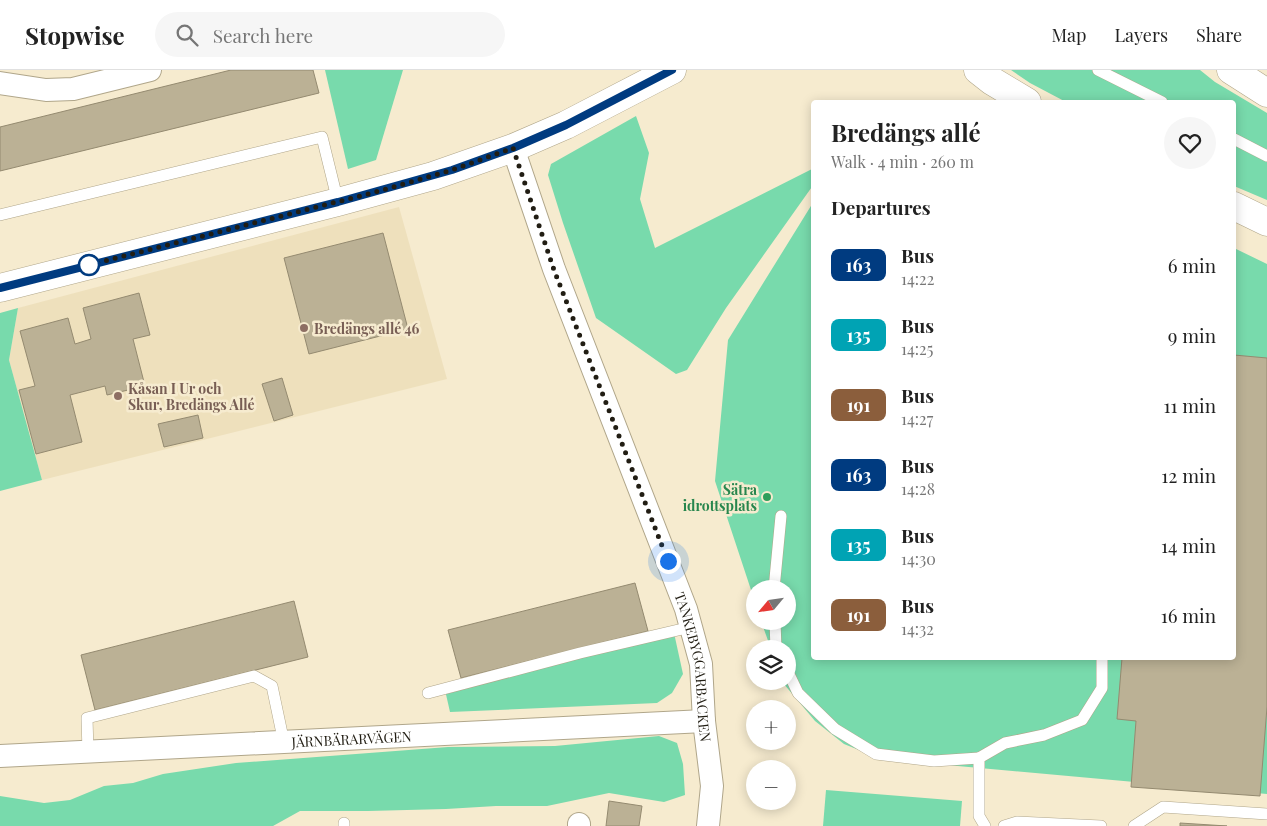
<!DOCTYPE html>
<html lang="en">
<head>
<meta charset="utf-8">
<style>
	:root { --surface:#fff; --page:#f6f6f6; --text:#222; --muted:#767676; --line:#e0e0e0 }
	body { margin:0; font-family:"Playfair Display",serif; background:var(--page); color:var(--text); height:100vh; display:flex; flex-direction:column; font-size:19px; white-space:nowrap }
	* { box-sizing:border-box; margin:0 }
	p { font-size:16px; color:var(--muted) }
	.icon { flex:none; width:28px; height:28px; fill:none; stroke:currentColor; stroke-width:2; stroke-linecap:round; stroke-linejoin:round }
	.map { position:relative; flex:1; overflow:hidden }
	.panel { position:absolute; left:811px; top:30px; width:425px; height:560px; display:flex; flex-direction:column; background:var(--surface); border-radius:5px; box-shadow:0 2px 12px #0003 }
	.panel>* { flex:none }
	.badge { padding:0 10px; border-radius:8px; font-size:18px; line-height:32px }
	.needle { width:32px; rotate:241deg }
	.buttons { position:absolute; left:746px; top:510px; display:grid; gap:10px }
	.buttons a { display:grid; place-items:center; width:50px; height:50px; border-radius:50%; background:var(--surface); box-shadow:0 2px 12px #0003; font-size:25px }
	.you { position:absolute; width:25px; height:25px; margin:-12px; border:4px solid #fff; border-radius:50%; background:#1a73e8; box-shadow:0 0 0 8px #1a73e833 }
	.map>.badge { position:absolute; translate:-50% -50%; box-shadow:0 0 0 2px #fff }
	h2 { padding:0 20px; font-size:19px; line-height:45px }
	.round { display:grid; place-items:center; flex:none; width:52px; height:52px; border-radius:26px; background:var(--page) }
	.overview { display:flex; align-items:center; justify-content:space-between; height:85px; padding:0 20px }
	h1 { font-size:24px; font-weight:700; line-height:38px }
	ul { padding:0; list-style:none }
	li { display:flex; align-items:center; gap:15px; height:70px; padding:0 20px }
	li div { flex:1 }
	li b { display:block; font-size:19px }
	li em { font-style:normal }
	li .badge { min-width:55px; font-weight:700; text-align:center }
	header { display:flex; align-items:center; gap:30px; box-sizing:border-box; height:70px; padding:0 25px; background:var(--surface); border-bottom:1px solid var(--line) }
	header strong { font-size:24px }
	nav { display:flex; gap:28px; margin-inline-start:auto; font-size:18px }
	.search { width:350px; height:45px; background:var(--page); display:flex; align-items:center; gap:12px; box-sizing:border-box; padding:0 18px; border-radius:28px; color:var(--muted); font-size:19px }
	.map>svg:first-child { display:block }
</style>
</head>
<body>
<header>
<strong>Stopwise</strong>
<div class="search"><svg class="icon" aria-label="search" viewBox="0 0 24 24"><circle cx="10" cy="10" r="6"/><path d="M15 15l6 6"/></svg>Search here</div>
<nav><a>Map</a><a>Layers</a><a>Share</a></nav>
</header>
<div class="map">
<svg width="1267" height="756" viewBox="0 0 1267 756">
	<rect width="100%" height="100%" fill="#f6ebcf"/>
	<polygon fill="#eee0bc" points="399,137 447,309 42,410 9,290 18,238"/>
	<g fill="#78daac">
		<polygon points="325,0 403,0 376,90 348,99"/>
		<polygon points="1011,0 1200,0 1215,12 1267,43 1267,130 1234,116 1234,32 1066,32 1030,13"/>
		<polygon points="636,46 649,83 640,129 655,178 814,98 814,114 726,238 687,300 676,304 596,248 563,153 548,105 551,94"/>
		<polygon points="814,131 814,588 1234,588 1234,178 1267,194 1267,724 881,689 844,674 815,651 783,613 782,611 788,611 788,579 771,579 761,551 788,551 788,519 755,519 755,532 715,411 728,270"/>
		<polygon points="18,238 9,290 42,410 0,421 0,243"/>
		<polygon points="674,563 683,604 672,623 657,633 450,642 445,620"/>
		<polygon points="659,666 677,673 683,694 685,725 664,732 609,723 547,736 496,736 446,739 368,741 300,741 273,756 0,756 0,726 44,733 70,730 104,716 133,713 163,704 236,693 448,677 555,676"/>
		<polygon points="826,720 962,731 960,756 823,756"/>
	</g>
	<g fill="#bbb195" stroke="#948a70">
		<polygon points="231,0 313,0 319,23 0,101 0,57"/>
		<polygon points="383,163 408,259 309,284 284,188"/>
		<polygon points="139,223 150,265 133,269 145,316 107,325 105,316 70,325 82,372 36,384 19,320 35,316 20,261 68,248 75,274 91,269 83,238"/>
		<polygon points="1234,285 1267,288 1267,637 1260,726 1131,717 1136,651 1117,649 1122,588 1234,588"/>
		<polygon points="282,308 293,345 274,351 262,314"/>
		<polygon points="198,345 203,368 164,377 158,354"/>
		<polygon points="635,513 648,561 461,608 448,560"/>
		<polygon points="294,531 308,587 95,640 81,585"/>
		<polygon points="609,731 642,736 639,756 606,756"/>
		<polygon points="1180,753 1227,756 1180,756"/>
	</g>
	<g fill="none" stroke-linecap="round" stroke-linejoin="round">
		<g stroke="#b0a68a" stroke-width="12">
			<g id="service">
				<polyline points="1098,0 1162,32"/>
				<polyline points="1234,69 1267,86"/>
				<polyline points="0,145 322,67 338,132"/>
				<polyline points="774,519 781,446"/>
				<polyline points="775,551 776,579"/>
				<polyline points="788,602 798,623 835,659 876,684 934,691 979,688"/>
				<polyline points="428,623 580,583 691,557"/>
				<polyline points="88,682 87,648 254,606 272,616 284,673"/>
				<polyline points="344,756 344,753"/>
				<polyline points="985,756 979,746 979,688 1005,673 1044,665 1082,650 1102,618 1102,588"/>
				<polyline points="1004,756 1017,752 1101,756"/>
				<polyline points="1134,756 1163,737 1267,744"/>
			</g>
		</g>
		<g stroke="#b0a68a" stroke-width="24">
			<g id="minor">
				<polyline points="0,13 46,20 73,19 150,0"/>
				<path id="s1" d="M 513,78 L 554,199 L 686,539 L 701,594 L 704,651 L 712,716 L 708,756"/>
				<path id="s2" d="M 0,686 L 704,651"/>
				<polyline points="579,756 579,754"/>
			</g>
		</g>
		<g stroke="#b0a68a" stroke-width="29">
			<g id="tertiary">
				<polyline points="978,0 992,11 1027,32"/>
				<polyline points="1234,136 1267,152"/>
				<polyline points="0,218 338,132 433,106 513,78 566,55 672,0"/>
			</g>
		</g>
		<g stroke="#b0a68a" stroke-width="29">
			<polyline id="secondary" points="1231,0 1267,23"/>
		</g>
		<use href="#service" stroke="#fff" stroke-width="11"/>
		<use href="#minor" stroke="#fff" stroke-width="22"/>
		<use href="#tertiary" stroke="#fff" stroke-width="28"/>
		<use href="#secondary" stroke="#fff" stroke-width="28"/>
	</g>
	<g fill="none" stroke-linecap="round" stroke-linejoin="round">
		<g stroke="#fff" stroke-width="11">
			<polyline id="line" points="0,218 338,132 452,100 513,78 566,55 672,0"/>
		</g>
		<use href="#line" stroke="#003b80" stroke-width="8"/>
		<polyline stroke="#211d13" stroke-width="5" stroke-dasharray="0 9" points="89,195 372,123 452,100 513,78 554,200 668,491"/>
	</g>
	<circle fill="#fff" stroke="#003b80" stroke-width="2.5" cx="89" cy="195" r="10"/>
	<g fill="#8d6e63" stroke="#f6ebcf" stroke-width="2">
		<circle cx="304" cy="258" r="5"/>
		<circle cx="118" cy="326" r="5"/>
	</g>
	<circle fill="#2e9e5b" stroke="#f6ebcf" stroke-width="2" cx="767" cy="427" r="5"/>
	<g text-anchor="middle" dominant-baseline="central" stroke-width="5" stroke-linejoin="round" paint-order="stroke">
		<g font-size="14" font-weight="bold" fill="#785e54" stroke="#f6ebcf" text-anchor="start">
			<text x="314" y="258">Bredängs allé 46</text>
			<text x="128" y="318">Kåsan I Ur och<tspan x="128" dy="16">Skur, Bredängs Allé</tspan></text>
		</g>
		<g font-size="14" font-weight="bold" fill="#27864d" stroke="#f6ebcf" text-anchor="end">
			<text x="757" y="419">Sätra<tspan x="757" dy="16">idrottsplats</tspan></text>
		</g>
		<g font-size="14" fill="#211d13" stroke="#f6ebcf">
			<text stroke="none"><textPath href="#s1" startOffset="551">TANKEBYGGARBACKEN</textPath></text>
			<text stroke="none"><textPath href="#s2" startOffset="352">JÄRNBÄRARVÄGEN</textPath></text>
		</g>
	</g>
</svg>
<div class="buttons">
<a><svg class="needle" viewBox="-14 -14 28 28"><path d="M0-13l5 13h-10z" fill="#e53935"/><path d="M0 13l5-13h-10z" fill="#767676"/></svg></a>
<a><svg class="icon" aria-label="layers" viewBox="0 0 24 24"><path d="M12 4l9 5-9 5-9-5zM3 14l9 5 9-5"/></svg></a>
<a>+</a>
<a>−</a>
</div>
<div class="you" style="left:668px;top:491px"></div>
<section class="panel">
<div class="overview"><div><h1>Bredängs allé</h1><p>Walk · 4 min · 260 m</p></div><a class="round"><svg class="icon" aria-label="heart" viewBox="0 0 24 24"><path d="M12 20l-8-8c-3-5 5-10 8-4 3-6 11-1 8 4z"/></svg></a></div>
<h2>Departures</h2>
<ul>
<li><span class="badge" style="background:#003b80;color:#fff">163</span><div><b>Bus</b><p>14:22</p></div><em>6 min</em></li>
<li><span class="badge" style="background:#00a3b4;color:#fff">135</span><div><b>Bus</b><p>14:25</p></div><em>9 min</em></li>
<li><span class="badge" style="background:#8b5e3c;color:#fff">191</span><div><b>Bus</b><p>14:27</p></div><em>11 min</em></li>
<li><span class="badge" style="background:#003b80;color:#fff">163</span><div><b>Bus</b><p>14:28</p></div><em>12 min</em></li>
<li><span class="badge" style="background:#00a3b4;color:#fff">135</span><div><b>Bus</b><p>14:30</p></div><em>14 min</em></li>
<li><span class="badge" style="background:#8b5e3c;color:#fff">191</span><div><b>Bus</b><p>14:32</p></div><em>16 min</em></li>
</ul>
</section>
</div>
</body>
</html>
